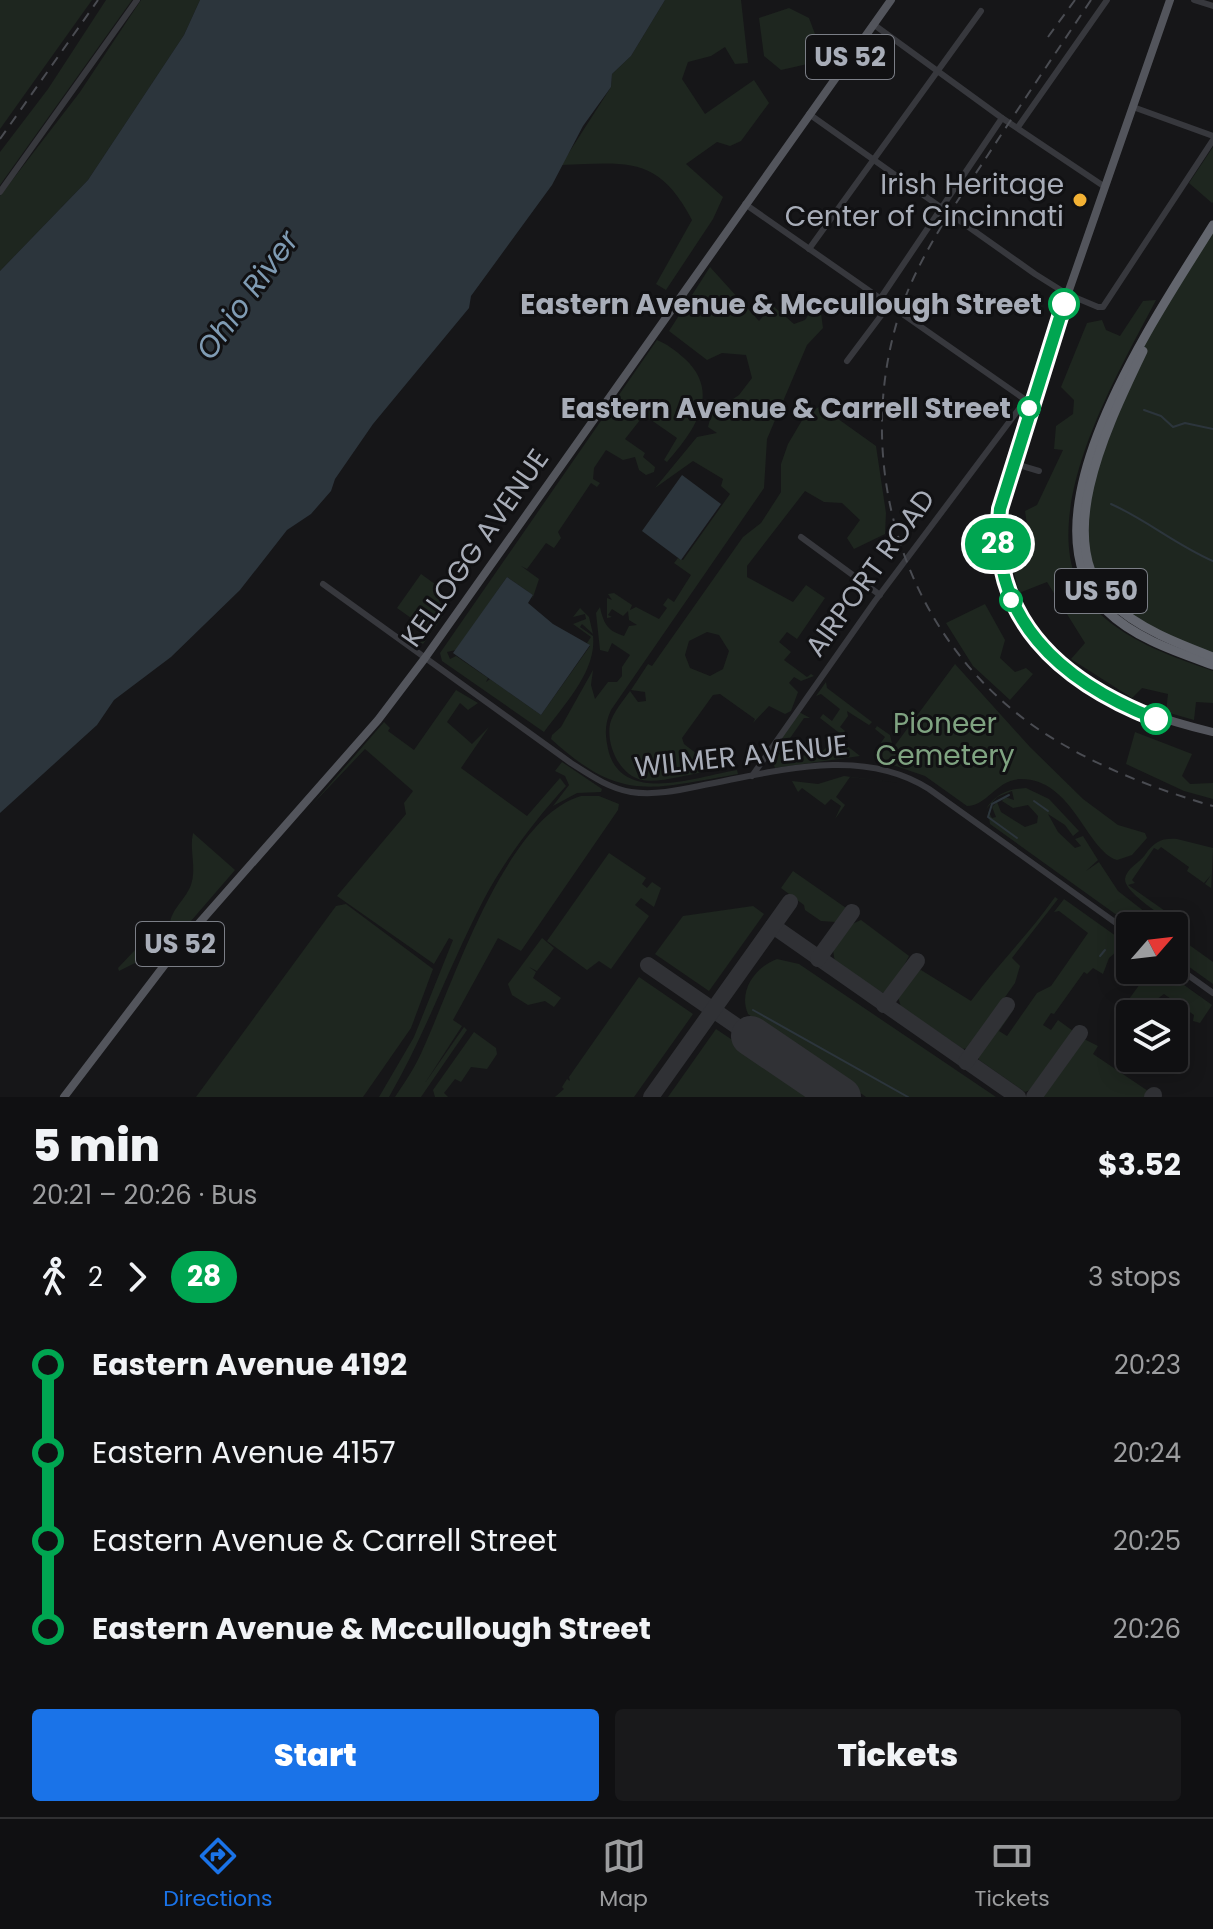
<!DOCTYPE html>
<html lang="en">
<head>
<meta charset="utf-8">
<style>
	:root { --surface:#101012; --page:#19191b; --text:#f1f3f6; --muted:#9c9d9f; --line:#303032; --accent:#1a73e8 }
	body { margin:0; font-family:Poppins,sans-serif; background:var(--page); color:var(--text); height:100vh; display:flex; flex-direction:column; font-size:30px; white-space:nowrap }
	* { box-sizing:border-box; margin:0 }
	p { font-size:26px; color:var(--muted) }
	.icon { flex:none; width:44px; height:44px; fill:none; stroke:currentColor; stroke-width:2; stroke-linecap:round; stroke-linejoin:round }
	.map { position:relative; height:1097px; overflow:hidden }
	.side { display:flex; flex-direction:column; background:var(--surface); flex:1 }
	.side>* { flex:none }
	.badge { padding:0 16px; border-radius:26px; font-size:28px; line-height:52px }
	.needle { width:52px; rotate:62deg }
	.tools { position:absolute; left:1116px; top:912px; display:grid; gap:16px }
	.tools a { display:grid; place-items:center; width:72px; height:72px; border-radius:8px; background:var(--surface); box-shadow:0 4px 20px #0003,0 0 0 2px var(--line); font-size:40px }
	.map>.badge { position:absolute; translate:-50% -50%; box-shadow:0 0 0 4px #fff }
	.legs { display:flex; align-items:center; gap:12px; height:88px; padding:0 32px; font-size:26px }
	.legs p { margin-inline-start:auto }
	.head { display:flex; align-items:center; justify-content:space-between; height:136px; padding:0 32px }
	h1 { font-size:44px; font-weight:800; line-height:60px }
	.action { display:flex; gap:16px; margin-top:auto; padding:16px 32px }
	.action a { flex:1; height:92px; border-radius:8px; background:var(--accent); color:#fff; font-size:32px; font-weight:800; line-height:92px; text-align:center }
	.action a+a { background:var(--page); color:var(--text) }
	ul { padding:0 32px; list-style:none }
	li { display:flex; align-items:center; gap:28px; height:88px; font-size:30px }
	li i { display:grid; place-items:center; width:12px; height:100%; margin:0 10px; background:currentColor }
	li i::after { content:''; width:20px; height:20px; margin:-10px; border:6px solid; border-radius:50%; background:var(--surface) }
	li p { margin-inline-start:auto }
	li:first-child i { background:linear-gradient(#0000 50%,currentColor 0) }
	li:last-child i { background:linear-gradient(currentColor 50%,#0000 0) }
	.dock { display:flex; justify-content:space-around; align-items:center; height:112px; border-top:2px solid var(--line); background:var(--surface); font-size:22px; color:var(--muted) }
	.dock a { display:grid; justify-items:center; gap:4px }
	.dock .current { color:var(--accent) }
	.map>svg:first-child { display:block }
</style>
</head>
<body>
<div class="map">
<svg width="1213" height="1097" viewBox="0 0 1213 1097">
	<rect width="100%" height="100%" fill="#161618"/>
	<g fill="#1e261f" fill-rule="evenodd">
		<polygon points="0,0 92,0 0,129"/>
		<polygon points="106,0 132,0 0,185 0,152 48,89"/>
		<polygon points="141,0 200,0 184,35 88,180 0,271 0,196 80,92"/>
		<path d="M 665,0 L 741,0 L 748,63 L 735,64 L 725,47 L 711,56 L 688,62 L 682,79 L 705,114 L 754,80 L 769,103 L 741,141 L 730,146 L 717,142 L 686,164 L 723,197 L 713,219 L 666,290 L 656,284 L 692,220 C 658,155 627,163 561,165 L 611,87 L 612,74 L 631,56 Z"/>
		<polygon points="789,8 809,18 815,34 828,47 812,63 781,70 764,56 759,18"/>
		<polygon points="1213,147 1213,202 1212,203 1189,183"/>
		<polygon points="1213,225 1213,657 1174,641 1112,604 1085,556 1091,486 1149,333"/>
		<path d="M 710,267 L 759,321 L 772,305 L 794,324 L 805,320 L 815,305 L 820,306 L 823,328 L 807,345 L 767,439 L 764,488 L 611,710 C 604,725 605,737 609,753 C 625,805 699,776 737,770 L 738,774 C 651,789 621,803 551,739 L 552,735 L 561,727 L 593,670 L 591,685 L 595,699 L 608,682 L 617,682 L 622,676 L 622,667 L 630,655 L 612,643 L 608,652 L 600,650 L 596,613 L 600,607 C 604,626 609,631 624,636 L 629,626 L 637,625 L 629,620 L 628,611 L 623,616 L 612,609 L 608,615 L 612,617 L 607,618 L 607,598 L 612,600 L 608,594 L 614,593 L 632,605 L 630,610 L 636,607 L 659,619 L 667,608 L 663,605 L 668,598 L 674,602 L 691,575 L 674,563 L 678,558 L 683,560 L 730,494 L 721,486 L 723,479 L 693,461 L 655,488 L 697,437 L 717,433 L 708,427 L 715,399 L 724,405 L 739,395 L 752,378 L 746,355 L 722,353 L 707,360 L 669,331 Z"/>
		<path d="M 1156,300 C 1117,376 1018,539 1100,614 C 1132,643 1173,657 1213,671 L 1213,703 L 1196,702 L 1194,720 L 1166,712 L 1168,694 L 1142,688 L 1132,698 L 1071,659 L 1085,643 L 1047,582 L 1019,593 L 1012,564 L 1032,559 L 1025,511 L 1037,505 L 1063,450 L 1054,449 L 1056,426 L 1073,414 L 1074,400 L 1061,387 L 1087,323 L 1102,320 L 1106,330 L 1120,336 L 1143,301 Z"/>
		<path d="M 657,340 C 667,344 676,351 684,358 C 723,393 693,432 667,462 L 664,460 L 677,438 L 644,415 L 625,439 L 645,453 L 643,457 L 655,467 L 654,472 L 646,475 L 639,470 L 635,457 L 623,460 L 606,450 L 594,468 L 593,479 L 600,483 L 597,487 L 591,483 L 558,532 L 561,538 L 554,548 L 546,543 L 527,569 L 521,566 L 539,579 L 532,600 L 533,595 L 507,577 L 456,650 L 447,652 L 450,659 L 456,656 L 488,678 L 486,682 L 490,679 L 541,715 L 590,646 L 587,643 L 591,637 L 573,624 L 586,619 L 585,614 L 573,617 L 580,608 L 589,617 L 593,634 L 582,624 L 580,627 L 593,636 C 597,671 563,706 544,732 L 442,661 L 440,653 Z"/>
		<path d="M 820,406 L 876,446 L 886,513 L 885,534 L 854,549 L 847,538 L 860,520 L 842,503 L 824,502 L 805,491 L 747,566 L 747,577 L 793,602 L 806,585 L 825,598 L 797,639 L 787,632 L 779,642 L 791,652 L 784,660 L 807,677 L 811,674 L 814,676 L 801,681 L 794,677 L 789,683 L 798,692 L 791,711 L 785,714 L 769,706 L 753,723 L 755,719 L 720,694 L 713,695 L 682,738 L 684,744 L 710,764 L 704,772 C 686,775 660,783 642,780 C 619,775 606,744 610,724 C 613,712 623,701 630,691 L 638,702 L 646,701 L 645,692 L 631,690 L 648,664 L 652,666 L 743,537 L 761,523 L 781,492 L 781,464 L 788,444 L 804,417 ZM 707,632 L 719,635 L 729,651 L 723,669 L 710,676 L 690,668 L 685,655 L 689,641 Z"/>
		<polygon points="421,574 439,587 439,601 443,606 438,613 443,616 423,644 420,642 428,630 397,608"/>
		<polygon points="985,604 1005,640 1000,658 1015,672 1026,668 1033,674 1010,700 973,666 946,623"/>
		<path d="M 955,664 L 1030,747 L 1083,799 L 1118,825 L 1145,833 L 1147,838 L 1132,855 L 1117,860 C 1086,850 1073,779 1021,779 C 997,779 987,806 967,806 L 925,776 L 881,761 L 881,752 L 875,751 L 885,737 L 875,729 L 877,726 L 890,735 L 893,748 Z"/>
		<polygon points="826,682 827,688 872,722 869,725 847,711 848,716 840,727 845,731 842,735 820,718 823,714 832,721 840,709 821,694 816,696"/>
		<path d="M 456,690 L 478,703 L 468,710 L 460,703 L 447,722 L 472,744 L 489,727 L 461,768 L 527,816 L 560,778 L 566,786 C 535,820 506,858 484,899 C 450,964 426,1033 389,1097 L 379,1097 L 414,1037 L 453,940 L 449,938 L 434,964 L 337,896 L 406,814 L 404,803 L 413,791 L 365,749 L 311,806 L 384,722 L 390,728 L 388,731 L 414,750 Z"/>
		<polygon points="799,712 810,718 804,718 779,754 784,759 822,752 833,739 832,734 860,756 775,768 771,756 771,765 768,757"/>
		<polygon points="1135,732 1192,754 1182,776 1190,784 1213,783 1213,799 1184,791 1126,764"/>
		<polygon points="562,762 602,789 601,792 577,793 553,806 569,785 565,776 555,771"/>
		<polygon points="844,776 898,783 850,777 836,797 845,805 835,819 841,806 831,799 825,805 802,788 798,792 792,781 818,784"/>
		<path d="M 1026,788 L 1049,799 L 1079,831 L 1073,836 L 1065,825 L 1048,814 L 1058,832 L 1075,848 L 1081,846 L 1075,839 L 1083,836 L 1098,860 L 1086,871 L 1099,862 L 1118,891 L 1163,926 L 1132,926 L 990,824 L 988,811 L 992,818 L 996,817 L 992,807 L 997,802 L 1001,812 L 1025,827 L 1037,823 L 1038,816 L 1028,805 L 1013,808 L 1002,801 L 1005,797 L 1014,800 L 1012,791 L 997,797 L 986,809 C 996,793 1009,789 1026,788 Z"/>
		<path d="M 581,796 L 599,796 L 619,804 L 618,810 L 521,951 L 498,938 L 453,1020 L 462,1026 L 425,1083 L 464,1027 L 467,1030 L 421,1097 L 395,1097 C 405,1082 416,1066 423,1049 C 453,983 506,817 581,796 Z"/>
		<path d="M 193,833 L 235,870 L 178,936 L 170,932 C 167,911 184,903 191,885 C 197,868 189,850 193,833 Z"/>
		<path d="M 1177,839 L 1213,848 L 1211,893 L 1211,888 L 1205,884 L 1211,875 L 1204,883 L 1187,871 L 1189,867 L 1161,847 L 1158,850 L 1154,848 L 1132,880 L 1135,883 L 1128,885 L 1185,925 L 1188,921 L 1189,927 L 1182,929 C 1170,921 1124,893 1125,879 C 1126,869 1139,863 1145,855 C 1154,842 1161,838 1177,839 Z"/>
		<polygon points="609,853 646,878 642,884 647,888 652,882 661,888 654,907 641,898 635,905 649,916 611,969 599,961 587,970 547,941"/>
		<polygon points="793,871 846,908 836,922 821,921 805,910 804,905 781,888"/>
		<path d="M 1055,897 L 1058,899 L 1012,958 L 1020,966 L 1015,983 L 969,1048 L 963,1049 L 901,1007 L 898,997 L 916,972 L 921,970 L 971,1001 C 998,964 1030,933 1055,897 Z"/>
		<polygon points="1064,899 1130,946 1130,961 1116,952 1109,958 1103,974 1093,968 1087,974 1084,972 1054,1014 1051,1013 1043,1025 1051,1030 1058,1020 1073,1031 1030,1090 1025,1092 979,1060 978,1055 1015,1008 999,1031 1007,1036 1037,993 1051,986 1088,933 1059,911 1054,912"/>
		<polygon points="346,904 433,969 411,1028 363,1097 196,1097 336,906"/>
		<polygon points="753,906 764,914 709,991 655,954 683,916"/>
		<polygon points="861,920 909,956 896,981 883,993 835,963 833,950 850,925"/>
		<polygon points="1174,934 1213,962 1213,984 1174,956"/>
		<polygon points="542,938 554,948 537,971 529,967 536,972 533,978 561,998 554,1007 545,1001 528,1005 512,995 508,984"/>
		<polygon points="162,941 167,948 154,966 139,961 119,971 118,968 136,949"/>
		<path d="M 777,959 L 799,964 L 996,1097 L 866,1097 L 748,1014 C 738,991 755,967 777,959 Z"/>
		<polygon points="1150,970 1163,970 1212,1005 1200,1023 1193,1021 1194,1015 1164,994 1149,1005 1145,1002 1142,1005 1139,1000 1132,1004 1128,1002 1114,1020"/>
		<polygon points="639,977 693,1014 634,1097 555,1097 564,1089 562,1087 567,1079 570,1081 569,1077"/>
		<polygon points="716,1029 817,1097 668,1097"/>
		<polygon points="474,1032 496,1048 497,1054 487,1069 471,1067 461,1082 455,1079 444,1093 448,1097 435,1097 433,1090"/>
		<polygon points="1084,1039 1098,1046 1093,1054 1148,1091 1144,1097 1042,1097"/>
	</g>
	<g fill="#2c353c">
		<polygon points="200,0 665,0 631,56 612,74 611,87 583,126 552,185 471,296 469,308 373,424 335,479 331,491 311,514 287,530 240,590 171,657 114,700 97,725 0,813 0,271 88,180 184,35"/>
		<polygon points="682,475 721,504 681,560 642,531"/>
		<polygon points="507,577 533,595 528,603 553,624 590,645 541,715 453,653"/>
	</g>
	<g fill="none" stroke-linecap="round" stroke-linejoin="round">
		<g stroke="#2c353c" stroke-width="2">
			<polyline points="1144,410 1161,416 1173,427 1185,423 1213,429"/>
			<path d="M 1111,504 C 1147,520 1176,545 1213,561"/>
			<polyline points="1009,795 992,804 988,817 1017,838"/>
			<polyline points="1034,801 1048,811"/>
			<polyline points="1100,956 1105,950"/>
			<polyline points="753,1010 908,1097"/>
		</g>
		<g stroke="#303135" stroke-width="16">
			<polyline points="773,926 1018,1097"/>
			<polyline points="818,959 852,912"/>
			<polyline points="648,965 751,1036"/>
			<polyline points="884,1005 917,961"/>
			<polyline points="966,1062 1007,1005"/>
			<polyline points="651,1097 790,902"/>
			<polyline points="1034,1097 1080,1033"/>
			<polyline points="1152,1097 1154,1095"/>
		</g>
		<polyline stroke="#303135" stroke-width="40" points="751,1036 841,1097"/>
		<g stroke="#37383d" stroke-width="6">
			<polyline points="1194,0 1213,6"/>
			<polyline points="873,24 1002,118 1105,187"/>
			<polyline points="1133,107 1213,136"/>
			<polyline points="809,114 1035,274 1067,294 1098,307 1103,307 1213,140"/>
			<polyline points="1018,127 1107,0"/>
			<polyline points="0,192 137,0"/>
			<polyline points="745,204 1030,403"/>
			<polyline points="809,249 981,11"/>
			<polyline points="880,299 1002,118"/>
			<polyline points="847,361 889,305"/>
			<polyline points="1012,463 1039,471"/>
			<polyline points="801,537 880,595"/>
			<path d="M 323,584 L 571,763 C 590,775 608,788 631,792 C 657,796 684,789 709,784 C 781,770 863,747 929,789 L 1130,933"/>
			<polyline points="752,776 875,601 1022,405 1030,403"/>
			<polyline points="1174,965 1213,993"/>
		</g>
		<g stroke="#53555c" stroke-width="8">
			<path d="M 1170,0 C 1131,113 1091,225 1052,339 C 1033,395 1008,454 999,513 C 996,534 997,558 1003,579 C 1031,673 1127,712 1213,732"/>
			<polyline points="64,1097 179,946 378,720 425,658 891,0"/>
		</g>
		<g stroke="#63666e" stroke-width="9">
			<path d="M 1213,225 C 1160,311 1015,517 1106,610 C 1134,638 1177,652 1213,665"/>
			<path d="M 1143,351 C 1112,417 1048,540 1111,602 C 1137,628 1179,644 1213,657"/>
		</g>
		<g stroke="#4a4c52" stroke-width="2" stroke-dasharray="10 8" stroke-linecap="butt">
			<path d="M 1091,0 C 1055,54 1019,107 984,161 C 952,209 917,259 899,315 C 851,468 906,641 1041,731 C 1093,765 1154,789 1213,806"/>
			<polyline points="1048,37 1075,0"/>
			<polyline points="0,139 98,0"/>
		</g>
	</g>
	<g fill="none" stroke-linecap="round" stroke-linejoin="round">
		<g stroke="#fff" stroke-width="18">
			<path id="line-1" d="M 1064,304 L 1000,509 C 988,618 1061,682 1156,719"/>
		</g>
		<use href="#line-1" stroke="#00a651" stroke-width="12"/>
	</g>
	<circle fill="#f2b134" stroke="#111113" stroke-width="3" cx="1080" cy="200" r="8"/>
	<g fill="#fff" stroke="#00a651" stroke-width="4">
		<circle cx="1064" cy="304" r="14"/>
		<circle cx="1029" cy="408" r="10"/>
		<circle cx="1011" cy="600" r="10"/>
		<circle cx="1156" cy="719" r="14"/>
	</g>
	<g text-anchor="middle" dominant-baseline="central" stroke-width="6" stroke-linejoin="round" paint-order="stroke">
		<g fill="#111113" stroke="#7b7e86" stroke-width="2">
			<rect x="806" y="35" width="88" height="44" rx="6"/>
			<rect x="1055" y="569" width="92" height="44" rx="6"/>
			<rect x="136" y="922" width="88" height="44" rx="6"/>
		</g>
		<g font-size="26" font-weight="bold" fill="#a8adb8">
			<text x="850" y="57">US 52</text>
			<text x="1101" y="591">US 50</text>
			<text x="180" y="944">US 52</text>
		</g>
		<g font-size="28" fill="#a8adb8" stroke="#111113" text-anchor="end">
			<text x="1064" y="184">Irish Heritage<tspan x="1064" dy="32">Center of Cincinnati</tspan></text>
		</g>
		<g font-size="28" font-weight="bold" fill="#a8adb8" stroke="#111113" text-anchor="end">
			<text x="1042" y="304">Eastern Avenue &amp; Mccullough Street</text>
			<text x="1011" y="408">Eastern Avenue &amp; Carrell Street</text>
		</g>
		<g font-size="28" fill="#a8adb8" stroke="#111113">
			<text transform="translate(475 548) rotate(-55)">KELLOGG AVENUE</text>
			<text transform="translate(870 573) rotate(-54)">AIRPORT ROAD</text>
			<text transform="translate(741 756) rotate(-6)">WILMER AVENUE</text>
		</g>
		<g font-size="28" fill="#7fa381" stroke="#111113">
			<text x="945" y="723">Pioneer<tspan x="945" dy="32">Cemetery</tspan></text>
		</g>
		<g font-size="30" font-style="italic" fill="#7f9bb3" stroke="#111113">
			<text transform="translate(247 295) rotate(-54)">Ohio River</text>
		</g>
	</g>
</svg>
<div class="tools">
<a><svg class="needle" viewBox="-14 -14 28 28"><path d="M0-13l5 13h-10z" fill="#e53935"/><path d="M0 13l5-13h-10z" fill="#9c9d9f"/></svg></a>
<a><svg class="icon" aria-label="layers" viewBox="0 0 24 24"><path d="M12 4l9 5-9 5-9-5zM3 14l9 5 9-5"/></svg></a>
</div>
<b class="badge" style="left:998px;top:544px;background:#00a651;color:#fff">28</b>
</div>
<section class="side">
<div class="head"><div><h1>5 min</h1><p>20:21 – 20:26 · Bus</p></div><b>$3.52</b></div>
<div class="legs"><svg class="icon" aria-label="walk" viewBox="0 0 24 24"><circle cx="13" cy="4" r="2"/><path d="M13 8l-2 6 4 7M11 14l-3 7M7 12l3-4h3l4 4"/></svg>2<svg class="icon" aria-label="forward" viewBox="0 0 24 24"><path d="M9 5l7 7-7 7"/></svg><b class="badge" style="background:#00a651;color:#fff">28</b><p>3 stops</p></div>
<ul>
<li><i style="color:#00a651"></i><b>Eastern Avenue 4192</b><p>20:23</p></li>
<li><i style="color:#00a651"></i><span>Eastern Avenue 4157</span><p>20:24</p></li>
<li><i style="color:#00a651"></i><span>Eastern Avenue &amp; Carrell Street</span><p>20:25</p></li>
<li><i style="color:#00a651"></i><b>Eastern Avenue &amp; Mccullough Street</b><p>20:26</p></li>
</ul>
<div class="action"><a>Start</a><a>Tickets</a></div>
</section>
<nav class="dock">
<a class="current"><svg class="icon" aria-label="directions" viewBox="0 0 24 24"><path d="M12 3l9 9-9 9-9-9zM9 14v-3h6M13 9l2 2-2 2"/></svg>Directions</a>
<a><svg class="icon" aria-label="map" viewBox="0 0 24 24"><path d="M3 6l6-2 6 2 6-2v14l-6 2-6-2-6 2zM9 4v14M15 6v14"/></svg>Map</a>
<a><svg class="icon" aria-label="tickets" viewBox="0 0 24 24"><path d="M3 7h18v10H3zM15 7v10"/></svg>Tickets</a>
</nav>
</body>
</html>
